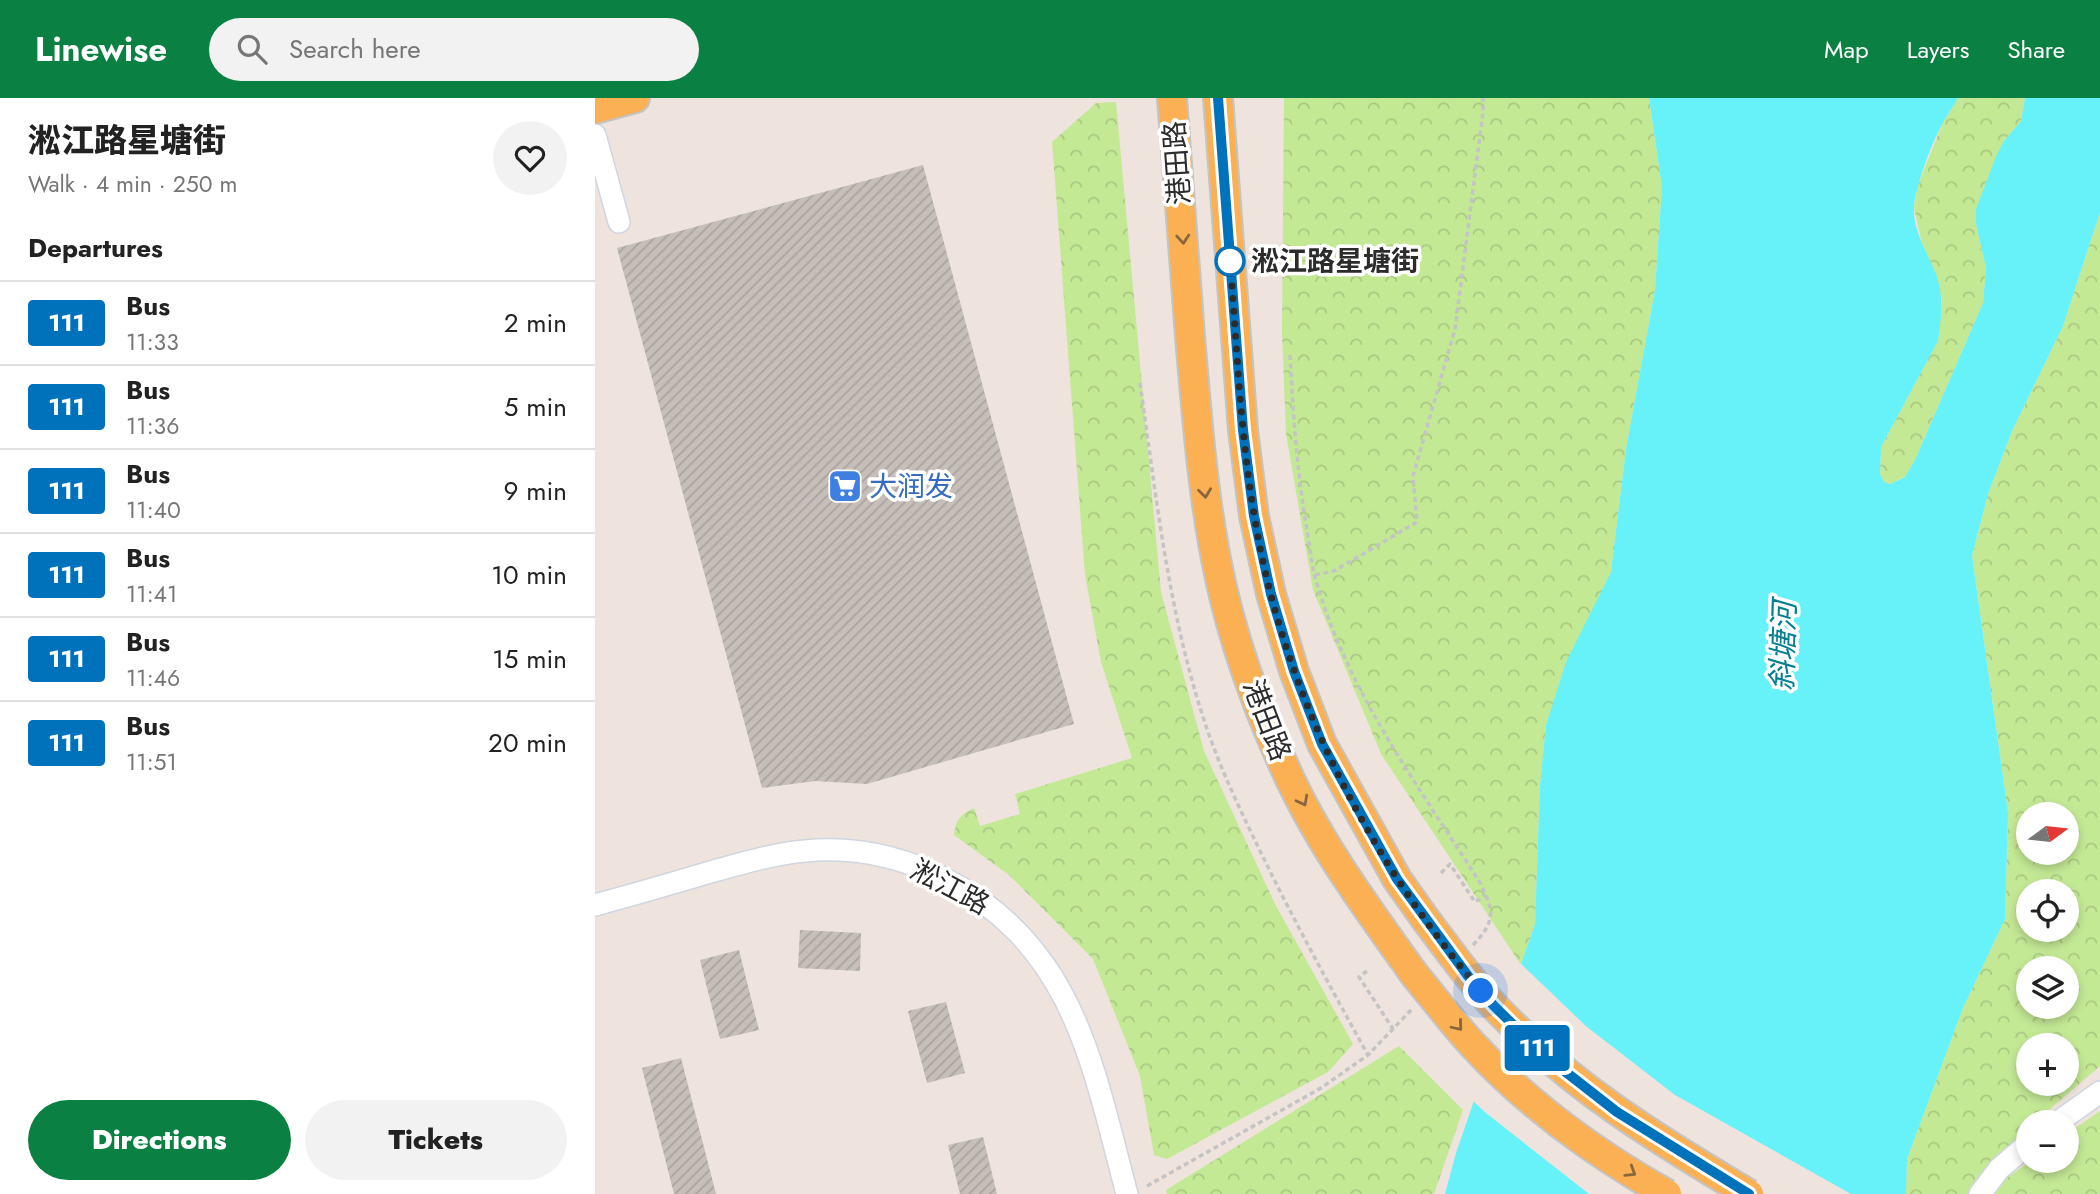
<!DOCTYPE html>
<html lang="en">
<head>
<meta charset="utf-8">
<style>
	:root { --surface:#fff; --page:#f2f2f2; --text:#222; --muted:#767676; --line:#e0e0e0; --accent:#0b8043 }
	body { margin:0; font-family:Jost,"Noto Sans SC",sans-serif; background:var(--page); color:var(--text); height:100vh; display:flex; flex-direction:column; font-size:26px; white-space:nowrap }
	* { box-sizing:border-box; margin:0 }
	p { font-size:23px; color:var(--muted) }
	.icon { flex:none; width:38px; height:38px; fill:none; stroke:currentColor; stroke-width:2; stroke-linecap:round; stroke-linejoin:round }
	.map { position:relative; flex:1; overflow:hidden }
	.details { display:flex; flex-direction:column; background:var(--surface); width:595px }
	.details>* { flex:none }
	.badge { padding:0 14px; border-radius:5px; font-size:24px; line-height:46px }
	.needle { width:46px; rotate:75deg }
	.fabs { position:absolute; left:1421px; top:704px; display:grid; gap:14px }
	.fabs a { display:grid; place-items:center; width:63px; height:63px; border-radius:50%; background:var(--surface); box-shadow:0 4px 10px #0003; font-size:35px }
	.you { position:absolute; width:35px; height:35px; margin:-18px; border:5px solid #fff; border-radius:50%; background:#1a73e8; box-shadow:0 0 0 10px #1a73e833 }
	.map>.badge { position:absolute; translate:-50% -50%; box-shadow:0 0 0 4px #fff }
	h2 { padding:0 28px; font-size:26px; line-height:63px }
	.round { display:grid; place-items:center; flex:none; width:74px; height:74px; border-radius:37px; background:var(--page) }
	.headline { display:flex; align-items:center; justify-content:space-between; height:119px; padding:0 28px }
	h1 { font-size:33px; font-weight:800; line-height:52px }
	.cta { display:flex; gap:14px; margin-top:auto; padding:14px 28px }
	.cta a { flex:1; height:80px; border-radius:42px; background:var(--accent); color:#fff; font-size:28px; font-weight:800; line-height:80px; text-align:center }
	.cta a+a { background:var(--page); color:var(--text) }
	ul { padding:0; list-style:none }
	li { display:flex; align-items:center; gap:21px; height:84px; padding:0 28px; border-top:2px solid var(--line) }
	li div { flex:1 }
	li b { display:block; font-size:26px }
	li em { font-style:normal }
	li .badge { min-width:77px; font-weight:700; text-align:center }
	header { display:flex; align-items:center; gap:42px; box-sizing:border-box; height:98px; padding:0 35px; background:var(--accent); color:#fff }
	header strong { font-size:33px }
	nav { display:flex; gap:38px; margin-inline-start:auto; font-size:24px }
	.search { width:490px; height:63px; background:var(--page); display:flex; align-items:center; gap:18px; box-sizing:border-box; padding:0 24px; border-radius:38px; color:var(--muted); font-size:26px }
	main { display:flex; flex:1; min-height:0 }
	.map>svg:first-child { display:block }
</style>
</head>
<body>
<header>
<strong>Linewise</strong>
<div class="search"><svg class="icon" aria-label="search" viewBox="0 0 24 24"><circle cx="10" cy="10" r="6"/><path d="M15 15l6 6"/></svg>Search here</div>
<nav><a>Map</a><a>Layers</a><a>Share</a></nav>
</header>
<main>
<section class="details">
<div class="headline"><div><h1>淞江路星塘街</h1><p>Walk · 4 min · 250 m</p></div><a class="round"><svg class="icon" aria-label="heart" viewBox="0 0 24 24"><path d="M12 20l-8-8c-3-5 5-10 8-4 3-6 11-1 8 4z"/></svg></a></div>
<h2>Departures</h2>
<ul>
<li><span class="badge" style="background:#0072bc;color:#fff">111</span><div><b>Bus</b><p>11:33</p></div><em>2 min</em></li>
<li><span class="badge" style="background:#0072bc;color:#fff">111</span><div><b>Bus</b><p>11:36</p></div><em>5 min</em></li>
<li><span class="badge" style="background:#0072bc;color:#fff">111</span><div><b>Bus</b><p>11:40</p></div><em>9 min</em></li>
<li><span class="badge" style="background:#0072bc;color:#fff">111</span><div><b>Bus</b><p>11:41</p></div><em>10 min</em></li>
<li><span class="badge" style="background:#0072bc;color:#fff">111</span><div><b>Bus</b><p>11:46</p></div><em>15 min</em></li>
<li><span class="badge" style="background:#0072bc;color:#fff">111</span><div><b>Bus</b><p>11:51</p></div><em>20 min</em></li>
</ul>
<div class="cta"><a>Directions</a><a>Tickets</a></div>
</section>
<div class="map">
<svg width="1505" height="1096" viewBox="0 0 1505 1096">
	<defs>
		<pattern id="forest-crowns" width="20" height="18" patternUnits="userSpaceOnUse" patternTransform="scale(1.75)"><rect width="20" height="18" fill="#c4e995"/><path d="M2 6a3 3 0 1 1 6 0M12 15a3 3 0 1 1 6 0" fill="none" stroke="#a9c881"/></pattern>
		<pattern id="building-hatch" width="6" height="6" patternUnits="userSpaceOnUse" patternTransform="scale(1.75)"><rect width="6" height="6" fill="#c6beb8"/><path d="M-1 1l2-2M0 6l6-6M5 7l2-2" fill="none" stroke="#aaa39e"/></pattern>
	</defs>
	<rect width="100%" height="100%" fill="#eee3dd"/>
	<g fill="url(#forest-crowns)" fill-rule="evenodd">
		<polygon points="689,0 1054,0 1067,89 1060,192 1031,351 1016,474 951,627 945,687 940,826 926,867 786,656 718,492 691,336 687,234"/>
		<polygon points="1363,0 1430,0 1426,23 1409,43 1381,126 1391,170 1388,205 1320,362 1311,378 1295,386 1289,384 1285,376 1286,349 1343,243 1347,201 1327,146 1319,110 1322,89 1348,24"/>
		<path d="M 521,4 L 566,494 L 609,653 L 680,806 L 758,946 L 733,974 L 572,1061 L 559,1057 L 545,978 L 498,861 L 414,777 L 359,737 C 361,721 365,717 379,710 L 385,728 L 425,716 L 420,696 L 537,660 L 506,564 L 490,477 L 457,44 L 501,5 Z"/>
		<path d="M 1505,114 L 1505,968 L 1440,1024 L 1433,1024 L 1433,1029 L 1429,1033 L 1392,1096 L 1311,1096 L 1312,1061 L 1368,910 L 1410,821 L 1413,715 L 1377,458 L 1393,396 L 1417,333 L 1468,228 ZM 1433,716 L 1472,716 L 1472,754 L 1433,754 ZM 1433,793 L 1472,793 L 1472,831 L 1433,831 ZM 1433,870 L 1472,870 L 1472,908 L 1433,908 ZM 1433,947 L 1472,947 L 1472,985 L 1433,985 Z"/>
		<polygon points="804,948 868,1012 839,1096 572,1096 571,1092"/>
		<polygon points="1505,1013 1505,1096 1397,1096 1403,1086 1437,1062 1472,1062 1472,1036"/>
	</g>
	<path fill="#67f2f9" d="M 1054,0 L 1363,0 C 1359,8 1353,15 1349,23 C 1338,41 1321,87 1319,108 C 1317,133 1334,157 1342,179 C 1349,200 1346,222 1343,243 L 1286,349 L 1285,376 L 1289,384 L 1295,386 L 1310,379 L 1320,362 L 1388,205 L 1391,170 L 1381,126 L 1381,111 L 1402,56 L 1409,43 L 1426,23 L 1430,0 L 1505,0 L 1505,114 L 1468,228 L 1417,333 L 1393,396 L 1377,458 L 1413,715 L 1410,821 L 1368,910 L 1312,1061 L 1311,1096 L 850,1096 L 861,1055 L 940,826 L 945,687 L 951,627 L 971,564 L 1016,474 L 1031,351 L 1060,192 L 1067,89 Z"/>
	<polygon fill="#eee3dd" points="924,864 992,929 1080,997 1256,1096 994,1096 891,1015 876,1001"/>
	<g fill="url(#building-hatch)">
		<polygon points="328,67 479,626 272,686 220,683 167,690 22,150"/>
		<polygon points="205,832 266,835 265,873 203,870"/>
		<polygon points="144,852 164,932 125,941 105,862"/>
		<polygon points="351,904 370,975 332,985 313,913"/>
		<polygon points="86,960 121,1096 79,1096 47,970"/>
		<polygon points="388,1039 402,1096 365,1096 353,1047"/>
	</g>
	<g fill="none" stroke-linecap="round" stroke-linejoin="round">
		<g stroke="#cfd6e1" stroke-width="24">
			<g id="minor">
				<polyline points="0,37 24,124"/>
				<path d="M 0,807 C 37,797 75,786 112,775 C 144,766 177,756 210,753 C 260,748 308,759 352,782 C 480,849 498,969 532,1096"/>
				<polyline points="1463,1024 1505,994"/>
				<polyline points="1385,1096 1404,1071 1433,1046"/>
			</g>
		</g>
		<g stroke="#c4c4c4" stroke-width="32">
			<g id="major">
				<path d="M 577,0 C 583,79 589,158 595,238 C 602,320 608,404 626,485 C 640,548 663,611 690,670 C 723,744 772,810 819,876"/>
				<polyline points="623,0 648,332 659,418 676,496 699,573 727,646 802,781 831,822"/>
				<polyline points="0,11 40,0"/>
			</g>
		</g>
		<g stroke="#c4c4c4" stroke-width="3.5" stroke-dasharray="5 3.5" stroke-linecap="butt">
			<path d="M 695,257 C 698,316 702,374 712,432 C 715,448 716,464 720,479 C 751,591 822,686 884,783 C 899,812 902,822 878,847"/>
			<path d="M 545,285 C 561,397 573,511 608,619 C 624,669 648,718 671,765 C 703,830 738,894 773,957"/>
			<polyline points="720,477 739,473 822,424 818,378 860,231 888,14 888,0"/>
			<polyline points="846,775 855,766 880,804 891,797"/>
			<polyline points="772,873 764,879 798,931"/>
			<polyline points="552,1088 726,990 773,957 817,911"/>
		</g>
		<use href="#minor" stroke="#fff" stroke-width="21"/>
		<use href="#major" stroke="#fcb054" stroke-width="28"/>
		<g stroke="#c4c4c4" stroke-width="32" stroke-linecap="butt">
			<g id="major-bridge">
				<path d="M 831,822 C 854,852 875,883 901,910 C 974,987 1063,1042 1154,1096"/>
				<path d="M 819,876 C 838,899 857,924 877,946 C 932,1006 1001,1056 1072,1096"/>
			</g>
		</g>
		<use href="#major-bridge" stroke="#fcb054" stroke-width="28"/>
	</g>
	<defs><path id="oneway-chevron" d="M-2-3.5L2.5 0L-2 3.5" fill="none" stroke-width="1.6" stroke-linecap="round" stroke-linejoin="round" transform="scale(1.75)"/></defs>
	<g stroke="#89673d">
		<use href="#oneway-chevron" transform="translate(588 141) rotate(86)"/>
		<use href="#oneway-chevron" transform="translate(610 395) rotate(83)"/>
		<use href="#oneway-chevron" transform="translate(708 703) rotate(62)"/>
		<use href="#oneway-chevron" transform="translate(863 928) rotate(50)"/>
		<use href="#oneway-chevron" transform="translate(1036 1074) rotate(32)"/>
	</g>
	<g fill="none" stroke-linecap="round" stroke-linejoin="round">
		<g stroke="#fff" stroke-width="16">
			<polyline id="line" points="623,0 648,332 659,418 676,496 699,573 727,646 802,781 873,878 899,908 949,957 1022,1014 1154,1096"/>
		</g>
		<use href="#line" stroke="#0072bc" stroke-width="10"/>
		<path stroke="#2b2b2b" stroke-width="7" stroke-dasharray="0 12.6" d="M 635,163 C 642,247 645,332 659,416 C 687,592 771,758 886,893"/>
	</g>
	<defs>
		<g id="supermarket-square" transform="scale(1.75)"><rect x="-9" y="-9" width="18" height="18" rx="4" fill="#3f7fe0" stroke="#fff"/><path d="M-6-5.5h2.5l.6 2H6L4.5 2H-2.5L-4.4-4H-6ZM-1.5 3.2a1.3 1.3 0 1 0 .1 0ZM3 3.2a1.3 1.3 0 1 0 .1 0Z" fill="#fff"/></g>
	</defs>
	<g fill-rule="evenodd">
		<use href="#supermarket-square" x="250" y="388"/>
	</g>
	<circle fill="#fff" stroke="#0072bc" stroke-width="3.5" cx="635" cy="163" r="14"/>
	<g text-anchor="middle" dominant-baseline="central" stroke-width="7" stroke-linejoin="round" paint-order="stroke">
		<g font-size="28" fill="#2b2b2b" stroke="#fff">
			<text transform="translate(582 65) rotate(-94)">港田路</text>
			<text transform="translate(672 622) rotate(69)">港田路</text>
			<text transform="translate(355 789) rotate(28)">淞江路</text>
		</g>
		<g font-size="28" font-weight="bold" fill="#2b2b2b" stroke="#fff" text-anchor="start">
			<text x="656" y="163">淞江路星塘街</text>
		</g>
		<g font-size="28" fill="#366cbe" stroke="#fff" text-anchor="start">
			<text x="274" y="388">大润发</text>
		</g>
		<g font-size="30" font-style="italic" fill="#048092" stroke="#fff">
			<text transform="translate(1188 548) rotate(-88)">斜塘河</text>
		</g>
	</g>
</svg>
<div class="fabs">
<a><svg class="needle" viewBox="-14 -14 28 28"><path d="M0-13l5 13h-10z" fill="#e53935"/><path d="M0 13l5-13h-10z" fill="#767676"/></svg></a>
<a><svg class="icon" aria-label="locate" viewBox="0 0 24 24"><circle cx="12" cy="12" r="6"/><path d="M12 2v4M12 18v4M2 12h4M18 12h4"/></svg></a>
<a><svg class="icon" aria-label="layers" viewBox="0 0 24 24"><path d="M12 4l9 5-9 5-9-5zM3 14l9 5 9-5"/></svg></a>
<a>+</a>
<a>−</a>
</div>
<div class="you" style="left:886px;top:893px"></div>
<b class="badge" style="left:942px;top:950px;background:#0072bc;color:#fff">111</b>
</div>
</main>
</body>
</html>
